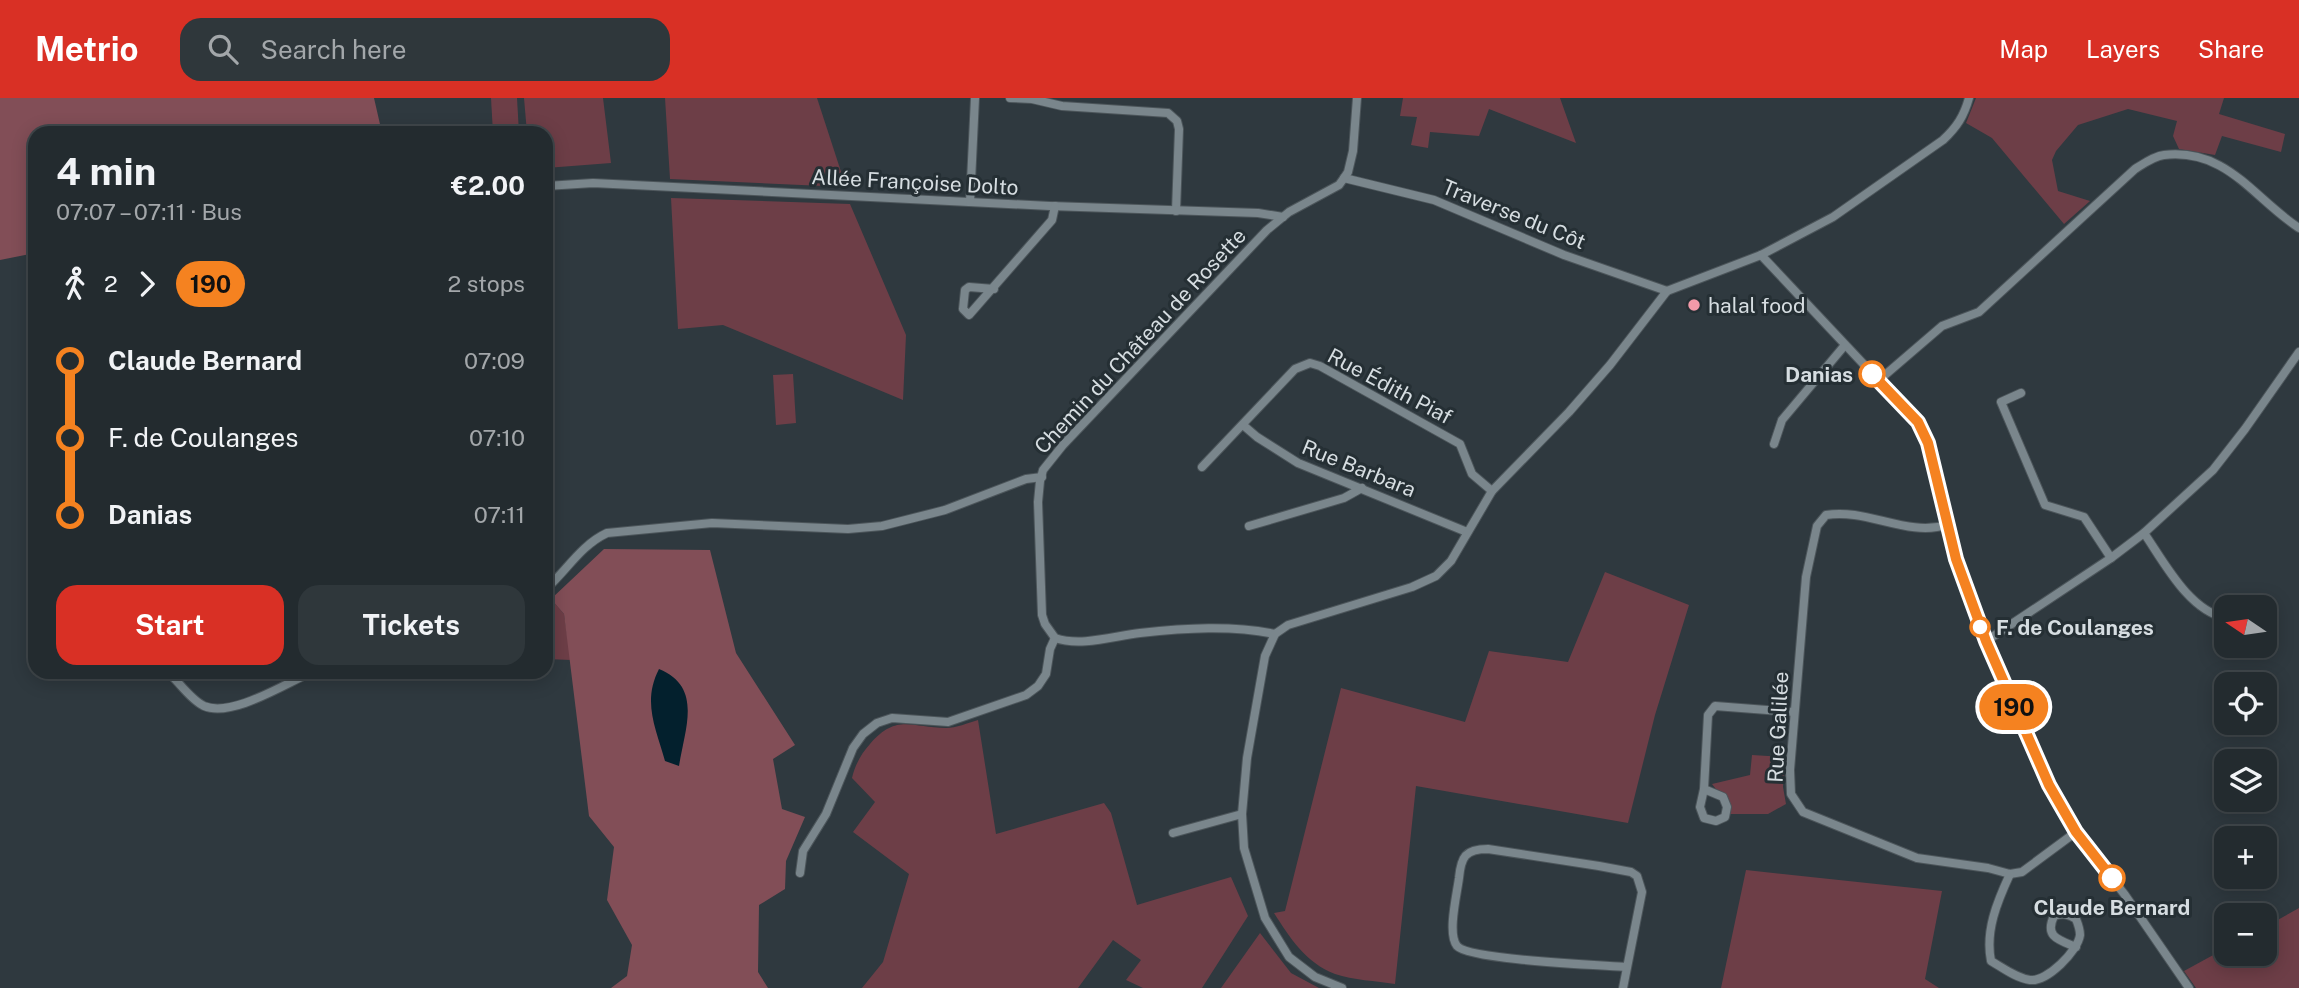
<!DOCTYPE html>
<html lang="en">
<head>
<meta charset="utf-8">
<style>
	:root { --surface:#232b2f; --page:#2f373b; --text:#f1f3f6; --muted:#a3a7aa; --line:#40474b; --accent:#d93025 }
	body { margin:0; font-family:"Public Sans",sans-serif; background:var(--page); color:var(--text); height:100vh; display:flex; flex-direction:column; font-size:26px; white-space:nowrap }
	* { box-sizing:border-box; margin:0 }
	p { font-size:23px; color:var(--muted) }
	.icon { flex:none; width:38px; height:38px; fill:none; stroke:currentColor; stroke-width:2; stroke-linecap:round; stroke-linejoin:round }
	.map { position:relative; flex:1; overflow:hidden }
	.sheet { position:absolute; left:28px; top:28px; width:525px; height:553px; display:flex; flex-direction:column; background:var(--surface); border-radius:21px; box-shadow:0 4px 18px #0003,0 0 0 2px var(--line) }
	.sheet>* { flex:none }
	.badge { padding:0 14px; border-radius:23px; font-size:24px; line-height:46px }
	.needle { width:46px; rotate:283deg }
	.controls { position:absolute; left:2214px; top:497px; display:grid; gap:14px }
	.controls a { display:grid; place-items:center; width:63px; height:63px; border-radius:14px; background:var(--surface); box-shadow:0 4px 18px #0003,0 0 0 2px var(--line); font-size:35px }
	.map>.badge { position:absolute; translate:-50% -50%; box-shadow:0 0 0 4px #fff }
	.legs { display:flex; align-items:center; gap:10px; height:77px; padding:0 28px; font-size:23px }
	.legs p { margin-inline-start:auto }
	.summary { display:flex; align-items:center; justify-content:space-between; height:119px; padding:0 28px }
	h1 { font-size:38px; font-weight:700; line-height:52px }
	.action { display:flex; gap:14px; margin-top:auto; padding:14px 28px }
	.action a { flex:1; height:80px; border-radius:21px; background:var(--accent); color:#fff; font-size:28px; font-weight:700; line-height:80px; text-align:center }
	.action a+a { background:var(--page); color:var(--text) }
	ul { padding:0 28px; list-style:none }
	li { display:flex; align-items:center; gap:24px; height:77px; font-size:26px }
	li i { display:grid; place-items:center; width:10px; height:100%; margin:0 9px; background:currentColor }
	li i::after { content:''; width:18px; height:18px; margin:-9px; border:5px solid; border-radius:50%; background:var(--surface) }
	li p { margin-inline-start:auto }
	li:first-child i { background:linear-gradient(#0000 50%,currentColor 0) }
	li:last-child i { background:linear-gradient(currentColor 50%,#0000 0) }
	header { display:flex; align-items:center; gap:42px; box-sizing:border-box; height:98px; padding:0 35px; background:var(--accent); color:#fff }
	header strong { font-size:33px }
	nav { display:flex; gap:38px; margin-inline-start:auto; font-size:24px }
	.search { width:490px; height:63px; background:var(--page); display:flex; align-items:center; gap:18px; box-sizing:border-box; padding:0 24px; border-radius:21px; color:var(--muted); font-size:26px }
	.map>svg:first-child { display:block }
</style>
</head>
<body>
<header>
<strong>Metrio</strong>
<div class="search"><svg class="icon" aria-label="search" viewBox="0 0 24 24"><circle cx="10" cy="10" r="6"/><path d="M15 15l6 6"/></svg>Search here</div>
<nav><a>Map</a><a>Layers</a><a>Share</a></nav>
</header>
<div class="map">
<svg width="2299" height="890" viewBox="0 0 2299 890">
	<rect width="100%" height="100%" fill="#2f393f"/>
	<g fill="#6d3e47">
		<polygon points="491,0 517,0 519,35 493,35"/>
		<polygon points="524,0 603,0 611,65 546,70 546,35 527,35"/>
		<polygon points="665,0 817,0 846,89 670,81"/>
		<polygon points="1403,0 1560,0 1576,45 1489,11 1479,38 1430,34 1428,50 1411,47 1417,19 1400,18"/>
		<polygon points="1976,0 2224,0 2219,16 2285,36 2281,54 2222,38 2215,57 2179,51 2173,38 2177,23 2128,11 2078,27 2056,53 2052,62 2058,93 2090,103 2064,126 1992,40 1966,25"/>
		<polygon points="671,100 850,106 906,237 903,302 723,227 678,231"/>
		<polygon points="793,276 796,325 776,327 773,277"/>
		<path d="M 1605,474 L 1689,507 L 1655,617 L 1628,725 L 1416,688 L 1395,886 C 1376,883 1353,882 1335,876 C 1306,865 1290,840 1274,815 L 1285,813 L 1341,590 L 1465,624 L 1489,553 L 1568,564 Z"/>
		<polygon points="551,501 564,516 571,562 546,561 546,503"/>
		<path d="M 978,622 L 996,736 L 1104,705 L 1111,715 L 1137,807 L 1231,779 L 1248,818 L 1202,890 L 1143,890 L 1126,882 L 1141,862 L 1113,842 L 1078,890 L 862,890 L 883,864 L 909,776 L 853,734 L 875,704 L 852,680 C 855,667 861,656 870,646 C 897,615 911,630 946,630 C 956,630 968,625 978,622 Z"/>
		<polygon points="1752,657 1785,659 1783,689 1786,706 1768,716 1729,716 1725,703 1712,686 1750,677"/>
		<polygon points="1746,772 1942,793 1925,881 1939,890 1721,890"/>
		<polygon points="2299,810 2299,890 2196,890 2184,873 2226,850 2226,856 2264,856 2265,829"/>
		<polygon points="1260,835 1291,875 1319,890 1221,890"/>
	</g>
	<g fill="#824e57">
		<polygon points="0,0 374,0 382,35 35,35 35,155 0,162"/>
		<polygon points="604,451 710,452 736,555 795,647 773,661 782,711 805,719 786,763 785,791 759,807 758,874 768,890 611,890 627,878 632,847 607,802 614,749 589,718 564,516 551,501"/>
	</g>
	<path fill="#03202d" d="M 659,571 C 703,589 685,630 679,668 L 665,663 C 656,630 642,604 659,571 Z"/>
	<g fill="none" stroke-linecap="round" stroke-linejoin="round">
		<g stroke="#4c555a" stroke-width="10">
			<g id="street">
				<polyline points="1010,0 1032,1 1062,8 1168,15 1177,23 1179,31 1176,113"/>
				<polyline points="1344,80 1434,102 1564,157 1667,193"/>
				<polyline points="546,88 593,85 1050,108 1258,115 1283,119"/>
				<polyline points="970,104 975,0"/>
				<polyline points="1761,157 1918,324 1928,345 1956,461 1979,526 2049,687 2076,734 2125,797 2189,890"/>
				<polyline points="994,191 969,189 965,192 963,211 969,217 1052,122 1055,108"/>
				<path d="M 1667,193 L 1761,157 L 1833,119 L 1943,42 C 1957,29 1964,18 1969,0"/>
				<path d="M 1878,283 L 1942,228 L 1979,214 L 2135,71 C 2143,66 2154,58 2164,57 C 2227,50 2253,100 2299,130"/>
				<polyline points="2021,295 2001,304 2045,407 2084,419 2111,460"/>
				<polyline points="1243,327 1257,339 1298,365 1467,434"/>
				<polyline points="1774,346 1782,322 1845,247"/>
				<polyline points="1202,369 1295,271 1310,265 1320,268 1460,346 1472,376 1492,393"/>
				<path d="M 1947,427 C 1906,439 1867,410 1826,417 L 1817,428 L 1806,479 L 1790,672 L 1791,696 L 1803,714 L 1917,760 L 1988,770 L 2010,776 L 2022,774 L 2076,734"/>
				<polyline points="1249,428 1344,400 1362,390"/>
				<path d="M 2144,435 C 2164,464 2189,513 2226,520"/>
				<path d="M 546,491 C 567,472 581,447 607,435 L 712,425 L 848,431 L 882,428 L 945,412 L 1026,381 L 1042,379"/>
				<path d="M 1275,536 C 1232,527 1185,530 1140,535 C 1114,538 1081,549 1055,540 L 1045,526 L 1042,517 L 1038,404 L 1040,383 L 1043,372 L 1063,347 L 1267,132 L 1289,114 L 1339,87 L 1344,80 L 1348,74 L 1353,53 L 1357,0"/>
				<polyline points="1986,543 2111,460 2144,435 2213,372 2245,331 2299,254"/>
				<path d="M 168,574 C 179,584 191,602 204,608 C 232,620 286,585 312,574"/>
				<polyline points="1704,691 1723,699 1727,709 1725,719 1716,723 1704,720 1700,709 1704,691 1708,617 1715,608 1794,614"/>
				<polyline points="1173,735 1242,716"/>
				<polyline points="800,775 803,753 826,716 853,650 863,636 877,625 892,620 948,624 1026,597 1038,588 1046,576 1050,551 1055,540"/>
				<path d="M 2010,776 C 1997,804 1985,833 1991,863 C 2003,870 2016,880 2030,882 C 2047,884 2078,853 2080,837 C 2080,831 2078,826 2076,821 C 2069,816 2063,815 2054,818 C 2044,839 2059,842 2076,849"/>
				<polyline points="1342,890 1315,879 1289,859 1265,820 1244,750 1242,716 1247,660 1265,558 1275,536 1288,527 1412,489 1436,478 1451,463 1492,393 1569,314 1610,267 1667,193"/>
				<path d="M 1623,890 L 1642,794 L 1637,778 L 1631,774 L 1599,768 L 1488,751 C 1465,751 1461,759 1459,780 C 1457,796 1447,836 1457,848 C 1469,862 1600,867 1626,869"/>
			</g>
		</g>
		<use href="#street" stroke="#7a868c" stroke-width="8"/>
	</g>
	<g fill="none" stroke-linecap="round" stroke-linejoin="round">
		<g stroke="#fff" stroke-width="16">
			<polyline id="line-1" points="1872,276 1918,324 1928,345 1956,461 1986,543 2049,687 2076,734 2112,780"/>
		</g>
		<use href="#line-1" stroke="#f58220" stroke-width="10"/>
	</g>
	<circle fill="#f39aa9" stroke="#252f34" stroke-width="2.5" cx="1694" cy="207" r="7"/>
	<g fill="#fff" stroke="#f58220" stroke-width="3.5">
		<circle cx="1872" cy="276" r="12"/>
		<circle cx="1980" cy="529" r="9"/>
		<circle cx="2112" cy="780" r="12"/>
	</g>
	<g text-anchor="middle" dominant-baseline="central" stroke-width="6" stroke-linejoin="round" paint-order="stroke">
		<g font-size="21" fill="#d6dde1" stroke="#252f34">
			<text transform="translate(915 84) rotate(3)">Allée Françoise Dolto</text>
			<text transform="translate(1514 116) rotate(22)">Traverse du Côt</text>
			<text transform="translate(1140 243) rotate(-47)">Chemin du Château de Rosette</text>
			<text transform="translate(1390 288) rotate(28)">Rue Édith Piaf</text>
			<text transform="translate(1359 370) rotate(22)">Rue Barbara</text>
			<text transform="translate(1778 629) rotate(-87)">Rue Galilée</text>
		</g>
		<g font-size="21" fill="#d6dde1" stroke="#252f34" text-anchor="start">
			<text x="1708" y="207">halal food</text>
		</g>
		<g font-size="21" font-weight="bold" fill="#d6dde1" stroke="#252f34" text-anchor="end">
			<text x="1853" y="276">Danias</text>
			<text x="1996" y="529" text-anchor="start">F. de Coulanges</text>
			<text x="2112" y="809" text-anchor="middle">Claude Bernard</text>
		</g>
	</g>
</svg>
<div class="controls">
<a><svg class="needle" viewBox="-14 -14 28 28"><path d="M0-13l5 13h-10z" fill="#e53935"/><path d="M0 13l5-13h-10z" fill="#a3a7aa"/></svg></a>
<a><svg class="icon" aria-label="locate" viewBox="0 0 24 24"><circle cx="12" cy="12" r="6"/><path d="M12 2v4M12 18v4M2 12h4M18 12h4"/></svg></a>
<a><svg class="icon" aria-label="layers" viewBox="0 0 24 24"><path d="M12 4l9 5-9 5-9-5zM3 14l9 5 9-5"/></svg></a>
<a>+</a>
<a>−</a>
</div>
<b class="badge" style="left:2014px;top:609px;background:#f58220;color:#111">190</b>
<section class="sheet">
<div class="summary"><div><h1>4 min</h1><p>07:07 – 07:11 · Bus</p></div><b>€2.00</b></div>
<div class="legs"><svg class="icon" aria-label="walk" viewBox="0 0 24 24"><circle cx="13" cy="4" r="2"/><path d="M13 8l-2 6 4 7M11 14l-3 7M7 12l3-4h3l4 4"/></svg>2<svg class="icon" aria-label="forward" viewBox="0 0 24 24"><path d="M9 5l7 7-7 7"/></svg><b class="badge" style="background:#f58220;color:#111">190</b><p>2 stops</p></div>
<ul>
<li><i style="color:#f58220"></i><b>Claude Bernard</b><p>07:09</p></li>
<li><i style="color:#f58220"></i><span>F. de Coulanges</span><p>07:10</p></li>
<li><i style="color:#f58220"></i><b>Danias</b><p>07:11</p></li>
</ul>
<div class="action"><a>Start</a><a>Tickets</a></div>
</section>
</div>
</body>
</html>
